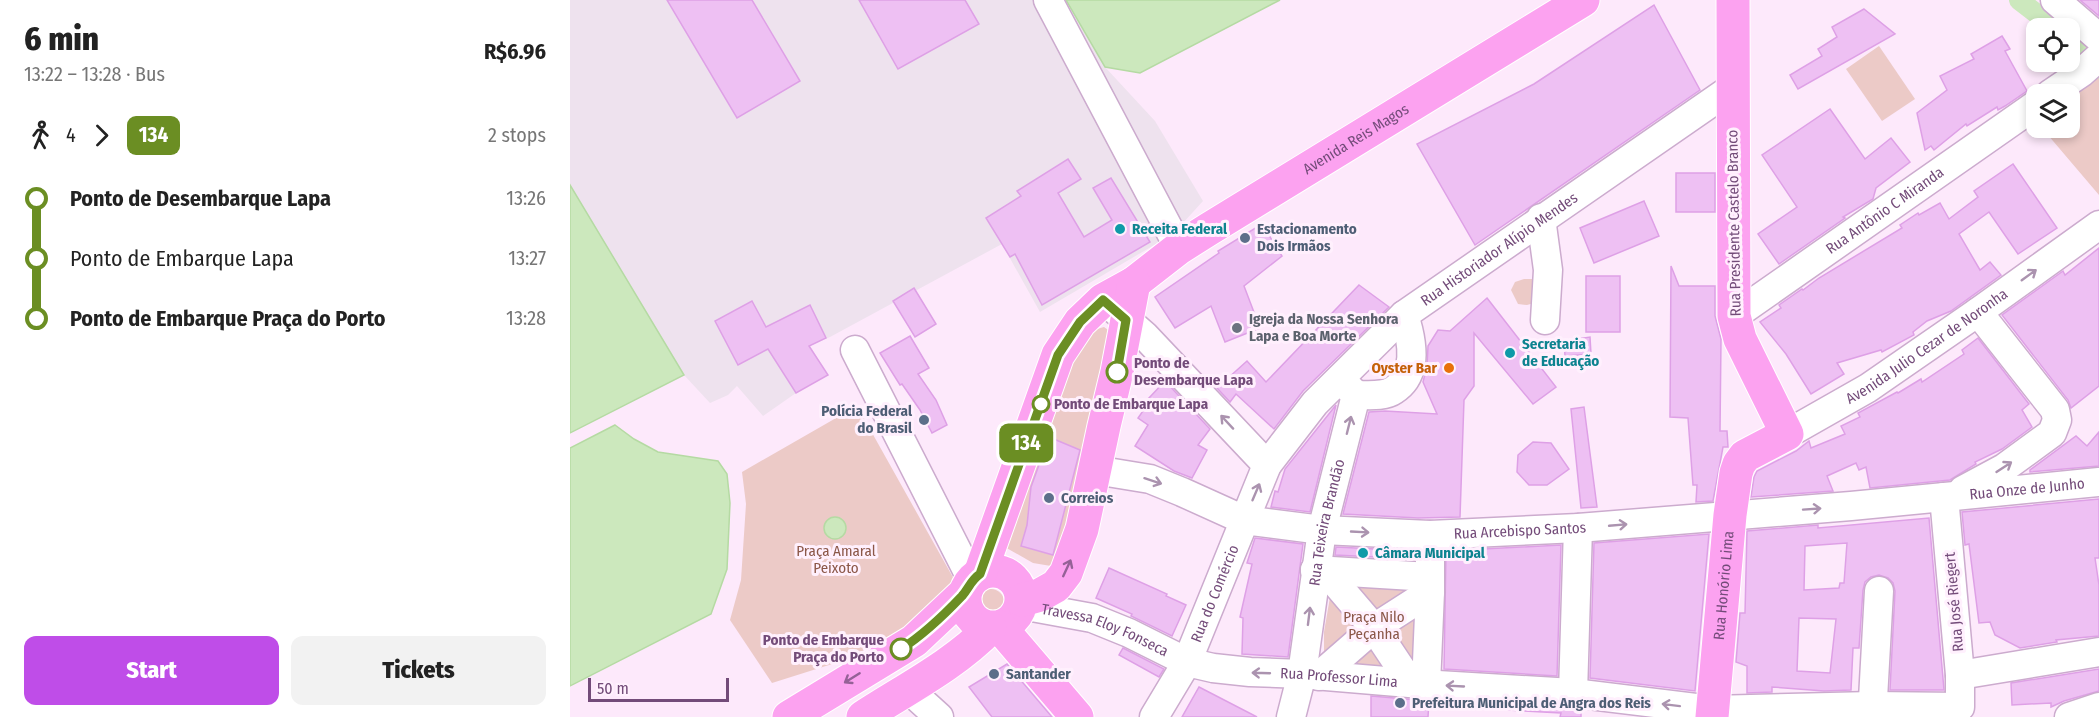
<!DOCTYPE html>
<html lang="en">
<head>
<meta charset="utf-8">
<style>
	:root { --surface:#fff; --page:#f2f2f2; --text:#222; --muted:#767676; --accent:#bf4de8 }
	body { margin:0; font-family:"Fira Sans Condensed",sans-serif; background:var(--page); color:var(--text); height:100vh; display:flex; flex-direction:column; font-size:22px; white-space:nowrap }
	* { box-sizing:border-box; margin:0 }
	p { font-size:20px; color:var(--muted) }
	.icon { flex:none; width:33px; height:33px; fill:none; stroke:currentColor; stroke-width:2; stroke-linecap:round; stroke-linejoin:round }
	.map { position:relative; flex:1; overflow:hidden }
	.side { display:flex; flex-direction:column; background:var(--surface); width:570px }
	.side>* { flex:none }
	.badge { padding:0 12px; border-radius:9px; font-size:21px; line-height:39px }
	.tools { position:absolute; left:1456px; top:18px; display:grid; gap:12px }
	.tools a { display:grid; place-items:center; width:54px; height:54px; border-radius:12px; background:var(--surface); box-shadow:0 3px 9px #0003; font-size:30px }
	.scale { position:absolute; left:18px; bottom:15px; width:141px; box-sizing:border-box; padding-left:6px; border:3px solid #734b79; border-top:0; font-size:16px; line-height:21px; white-space:nowrap; color:#734b79; -webkit-text-stroke:4px #fff0fd; paint-order:stroke }
	.map>.badge { position:absolute; translate:-50% -50%; box-shadow:0 0 0 3px #fff }
	.legs { display:flex; align-items:center; gap:9px; height:66px; padding:0 24px; font-size:20px }
	.legs p { margin-inline-start:auto }
	.overview { display:flex; align-items:center; justify-content:space-between; height:102px; padding:0 24px }
	h1 { font-size:33px; font-weight:800; line-height:45px }
	.button { display:flex; gap:12px; margin-top:auto; padding:12px 24px }
	.button a { flex:1; height:69px; border-radius:12px; background:var(--accent); color:#fff; font-size:24px; font-weight:800; line-height:69px; text-align:center }
	.button a+a { background:var(--page); color:var(--text) }
	ul { padding:0 24px; list-style:none }
	li { display:flex; align-items:center; gap:21px; height:60px; font-size:22px }
	li i { display:grid; place-items:center; width:9px; height:100%; margin:0 8px; background:currentColor }
	li i::after { content:''; width:15px; height:15px; margin:-8px; border:4px solid; border-radius:50%; background:var(--surface) }
	li p { margin-inline-start:auto }
	li:first-child i { background:linear-gradient(#0000 50%,currentColor 0) }
	li:last-child i { background:linear-gradient(currentColor 50%,#0000 0) }
	main { display:flex; flex:1; min-height:0 }
	.map>svg:first-child { display:block }
</style>
</head>
<body>
<main>
<section class="side">
<div class="overview"><div><h1>6 min</h1><p>13:22 – 13:28 · Bus</p></div><b>R$6.96</b></div>
<div class="legs"><svg class="icon" aria-label="walk" viewBox="0 0 24 24"><circle cx="13" cy="4" r="2"/><path d="M13 8l-2 6 4 7M11 14l-3 7M7 12l3-4h3l4 4"/></svg>4<svg class="icon" aria-label="forward" viewBox="0 0 24 24"><path d="M9 5l7 7-7 7"/></svg><b class="badge" style="background:#6b8e23;color:#fff">134</b><p>2 stops</p></div>
<ul>
<li><i style="color:#6b8e23"></i><b>Ponto de Desembarque Lapa</b><p>13:26</p></li>
<li><i style="color:#6b8e23"></i><span>Ponto de Embarque Lapa</span><p>13:27</p></li>
<li><i style="color:#6b8e23"></i><b>Ponto de Embarque Praça do Porto</b><p>13:28</p></li>
</ul>
<div class="button"><a>Start</a><a>Tickets</a></div>
</section>
<div class="map">
<svg width="1529" height="717" viewBox="0 0 1529 717">
	<rect width="100%" height="100%" fill="#fde9fb"/>
	<polygon fill="#eee2ee" points="0,0 495,0 535,67 585,121 633,201 603,234 470,312 432,244 260,337 240,346 258,375 226,393 193,416 167,386 158,395 140,403 114,375 0,185"/>
	<g fill="#eccac7">
		<polygon points="1309,46 1345,99 1312,121 1276,69"/>
		<polygon points="1529,76 1529,195 1472,128 1500,128 1500,99"/>
		<polygon points="954,279 964,279 964,303 957,305 948,304 941,290 945,282"/>
		<polygon points="534,327 545,335 487,567 463,563 433,546 507,344 517,332"/>
		<polygon points="287,406 385,581 346,621 278,659 202,683 160,620 171,580 176,504 172,472"/>
		<polygon points="830,546 855,547 854,563 829,562"/>
		<polygon points="763,580 857,582 854,652 834,673 809,674 754,653 754,632"/>
		<circle cx="421" cy="602" r="13"/>
	</g>
	<g fill="#cce8bd" stroke="#b5daa3" stroke-width="1.5">
		<polygon points="496,0 710,0 570,73 535,67"/>
		<polygon points="0,185 114,375 0,433"/>
		<polygon points="45,425 64,439 88,452 148,461 157,474 160,503 157,569 141,614 0,686 0,448"/>
		<circle cx="265" cy="528" r="11"/>
	</g>
	<g fill="none" stroke-linecap="round" stroke-linejoin="round">
		<g stroke="#cce8bd" stroke-width="20">
			<polyline points="1449,0 1485,28"/>
			<polyline points="1500,41 1529,69"/>
		</g>
	</g>
	<g fill="#eec0f3" stroke="#dea0e6" stroke-width="1.5" fill-rule="evenodd">
		<polygon points="97,0 182,0 230,81 167,118"/>
		<polygon points="289,0 395,0 409,24 328,69"/>
		<polygon points="1510,0 1529,0 1529,16"/>
		<polygon points="1084,5 1130,90 905,245 847,144 964,84"/>
		<polygon points="1294,9 1325,34 1228,89 1220,75 1252,56 1248,49 1267,37 1262,27"/>
		<polygon points="1432,36 1440,49 1435,51 1457,91 1435,106 1428,110 1427,107 1397,126 1396,124 1364,150 1361,146 1355,150 1347,113 1377,90 1370,76 1404,59 1401,54"/>
		<polygon points="1260,109 1295,159 1321,138 1340,162 1306,188 1303,199 1273,217 1275,218 1209,264 1188,234 1227,207 1192,155"/>
		<polygon points="498,159 511,179 488,193 514,237 542,220 523,188 541,178 580,242 472,305 445,254 440,257 416,218 451,196 447,191"/>
		<polygon points="1443,164 1487,228 1448,254 1419,212 1389,234 1410,270 1420,262 1431,275 1381,311 1357,321 1343,332 1344,335 1312,352 1311,350 1267,363 1274,374 1241,394 1216,354 1190,322 1211,308 1209,305 1232,289 1233,290 1249,278 1332,228 1330,225 1348,213 1349,215 1370,203 1379,219 1408,197 1404,191"/>
		<rect x="1106" y="173" width="39" height="39"/>
		<polygon points="1074,201 1089,236 1024,263 1010,228"/>
		<polygon points="692,224 712,256 674,286 690,328 655,342 641,306 605,328 585,297 649,253 648,251"/>
		<polygon points="1529,248 1529,386 1501,408 1498,400 1432,315 1493,271 1495,275"/>
		<polygon points="1101,266 1109,286 1145,286 1145,316 1151,339 1150,431 1157,431 1158,447 1153,447 1143,501 1126,502 1127,485 1123,485 1118,418 1100,417"/>
		<rect x="1016" y="276" width="34" height="56"/>
		<polygon points="789,285 819,307 733,391 704,429 666,394 660,402 647,388 677,361 696,382"/>
		<polygon points="344,288 366,324 345,337 323,301"/>
		<polygon points="917,298 986,387 963,404 904,333 904,386 894,400 890,517 848,518 773,514 799,412 815,411 867,414 853,382 857,367 858,346 868,330 880,331"/>
		<polygon points="182,301 196,327 240,305 256,338 239,346 258,375 226,393 198,349 168,365 145,321"/>
		<polygon points="340,336 359,368 348,374 366,400 377,425 362,433 350,410 332,384 330,385 310,353"/>
		<polygon points="1020,337 1021,354 995,356 994,341"/>
		<polygon points="1408,338 1459,404 1452,410 1462,427 1432,449 1405,462 1406,464 1380,480 1300,488 1296,467 1289,470 1286,463 1257,476 1263,491 1181,497 1184,477 1187,471 1226,451 1239,441 1241,448 1275,434 1271,426 1290,417 1288,413 1327,392 1328,393 1351,379 1352,382 1394,354 1392,350"/>
		<polygon points="595,381 640,429 628,445 637,450 622,478 604,471 565,446 578,425 568,418 580,401 578,399"/>
		<polygon points="766,405 740,512 701,507 705,491 708,492 715,469"/>
		<polygon points="1014,407 1027,507 1011,508 1001,409"/>
		<polygon points="1529,432 1529,466 1460,472 1460,470 1506,436 1517,446"/>
		<polygon points="479,437 510,450 483,555 451,546 457,525 461,487"/>
		<polygon points="963,442 981,443 999,469 977,485 959,485 947,472 948,455"/>
		<polygon points="1529,499 1529,558 1525,558 1529,585 1529,636 1486,640 1487,642 1450,648 1425,635 1420,622 1409,623 1399,544 1395,545 1392,512"/>
		<path d="M 1359,518 L 1374,690 L 1320,690 L 1325,591 L 1323,583 L 1318,578 L 1309,575 L 1301,577 L 1295,582 L 1293,590 L 1289,648 L 1283,648 L 1281,690 L 1254,691 L 1202,687 L 1202,692 L 1177,693 L 1177,666 L 1166,662 L 1170,613 L 1175,613 L 1177,531 L 1248,525 L 1248,528 ZM 1277,543 L 1274,583 L 1270,583 L 1269,588 L 1234,590 L 1235,546 ZM 1229,618 L 1266,619 L 1260,673 L 1227,671 Z"/>
		<polygon points="1139,534 1125,691 1020,678 1024,543"/>
		<polygon points="685,538 733,544 718,657 672,654 673,618 670,617 682,564 677,563"/>
		<polygon points="991,545 987,676 874,669 876,551"/>
		<polygon points="766,547 825,550 825,558 765,555"/>
		<polygon points="539,568 597,594 596,596 616,605 602,636 561,616 562,614 526,598"/>
		<polygon points="553,648 594,669 589,677 549,655"/>
		<polygon points="437,664 482,717 422,717 399,687"/>
		<polygon points="1529,669 1529,691 1494,701 1481,707 1481,703 1442,705 1441,683"/>
		<polygon points="629,687 687,717 612,717"/>
		<polygon points="801,696 859,701 858,717 801,717"/>
		<polygon points="901,703 1011,711 1011,717 990,717 991,713 900,708"/>
	</g>
	<g fill="none" stroke-linecap="round" stroke-linejoin="round">
		<g stroke="#ccabce" stroke-width="31">
			<g id="minor">
				<polyline points="478,0 609,248"/>
				<polyline points="1485,0 1529,38"/>
				<polyline points="1480,94 1511,73 1529,57"/>
				<polyline points="971,218 978,270 975,320"/>
				<polyline points="543,308 575,336 697,465"/>
				<path id="s1" d="M 1164,316 L 1467,104"/>
				<polyline points="285,350 402,580"/>
				<path d="M 786,395 C 798,395 814,397 824,390 C 849,374 842,339 834,315"/>
				<path id="s2" d="M 1217,434 L 1298,388 L 1408,312 L 1529,225"/>
				<path id="s3" d="M 525,470 L 580,479 L 612,492 L 674,520 L 752,530 L 860,535 L 1008,528 L 1281,506 L 1529,482"/>
				<polyline points="1393,490 1434,468 1482,433 1487,420 1485,410 1408,312"/>
				<polyline points="745,570 763,580 804,628 834,673 851,684"/>
				<polyline points="745,570 860,577"/>
				<path id="s4" d="M 451,605 L 522,618 L 559,633 L 617,662 L 643,668 L 680,672 L 732,674 L 851,684 L 1003,693 L 1142,710 L 1302,706 L 1390,707 L 1390,675 L 1374,497"/>
				<polyline points="1390,675 1529,652"/>
				<polyline points="749,676 804,628 860,592"/>
				<polyline points="856,685 860,592 860,535"/>
				<polyline points="337,688 369,717"/>
				<polyline points="1003,693 1008,528"/>
				<path id="s5" d="M 584,717 L 617,662 L 697,465 L 745,403 L 834,315 L 1162,88"/>
				<path id="s6" d="M 721,717 L 732,674 L 752,530 L 786,395 L 770,379"/>
				<polyline points="1302,717 1309,591"/>
				<polyline points="1499,717 1529,707"/>
			</g>
		</g>
		<g stroke="#fff" stroke-width="35">
			<g id="major">
				<circle cx="423" cy="599" r="28"/>
				<path id="s7" d="M 410,574 L 488,355 L 510,322 L 533,300 L 564,283 L 609,248 L 639,229 L 1013,0"/>
				<polyline points="452,600 470,595 486,586 496,573 512,529 534,426 547,372 564,283"/>
				<polyline points="430,627 507,717"/>
				<polyline points="219,717 344,641 395,593"/>
				<path d="M 293,717 C 336,689 384,665 420,628"/>
				<path id="s8" d="M 1142,717 L 1160,515 L 1166,473 L 1169,464 L 1175,456 L 1217,434 L 1170,339 L 1164,316 L 1163,0"/>
			</g>
		</g>
		<use href="#minor" stroke="#fff" stroke-width="28"/>
		<use href="#major" stroke="#fca2f0" stroke-width="33"/>
	</g>
	<defs><path id="oneway-shaft" d="M-6 0H5M1.5-3L5.5 0L1.5 3" fill="none" stroke-width="1.6" stroke-linecap="round" stroke-linejoin="round" transform="scale(1.5)"/></defs>
	<g stroke="#ab93af">
		<use href="#oneway-shaft" transform="translate(1459 275) rotate(-36)"/>
		<use href="#oneway-shaft" transform="translate(657 422) rotate(-133)"/>
		<use href="#oneway-shaft" transform="translate(779 425) rotate(-76)"/>
		<use href="#oneway-shaft" transform="translate(1434 467) rotate(-33)"/>
		<use href="#oneway-shaft" transform="translate(583 481) rotate(18)"/>
		<use href="#oneway-shaft" transform="translate(686 492) rotate(-67)"/>
		<use href="#oneway-shaft" transform="translate(1242 509) rotate(-4)"/>
		<use href="#oneway-shaft" transform="translate(1048 525) rotate(-5)"/>
		<use href="#oneway-shaft" transform="translate(790 532) rotate(3)"/>
		<use href="#oneway-shaft" transform="translate(739 616) rotate(-83)"/>
		<use href="#oneway-shaft" transform="translate(691 673) rotate(-178)"/>
		<use href="#oneway-shaft" transform="translate(885 686) rotate(-177)"/>
		<use href="#oneway-shaft" transform="translate(1101 705) rotate(-173)"/>
	</g>
	<g stroke="#956197">
		<use href="#oneway-shaft" transform="translate(497 568) rotate(-65)"/>
		<use href="#oneway-shaft" transform="translate(282 678) rotate(148)"/>
	</g>
	<g fill="none" stroke-linecap="round" stroke-linejoin="round">
		<g stroke="#fff" stroke-width="14">
			<path id="line-1" d="M 331,649 C 353,635 374,615 392,596 C 399,588 401,580 410,574 L 488,355 L 510,322 L 533,300 L 556,320 L 547,372"/>
		</g>
		<use href="#line-1" stroke="#6b8e23" stroke-width="9"/>
	</g>
	<g fill="#0f9aa8" stroke="#fff0fd" stroke-width="2">
		<circle cx="550" cy="229" r="6"/>
		<circle cx="940" cy="353" r="6"/>
		<circle cx="793" cy="553" r="6"/>
	</g>
	<g fill="#5c6f8a" stroke="#fff0fd" stroke-width="2">
		<circle cx="675" cy="238" r="6"/>
		<circle cx="354" cy="420" r="6"/>
		<circle cx="479" cy="498" r="6"/>
		<circle cx="424" cy="674" r="6"/>
		<circle cx="830" cy="703" r="6"/>
	</g>
	<circle fill="#6b7280" stroke="#fff0fd" stroke-width="2" cx="667" cy="328" r="6"/>
	<circle fill="#e8710a" stroke="#fff0fd" stroke-width="2" cx="879" cy="368" r="6"/>
	<g fill="#fff" stroke="#6b8e23" stroke-width="3">
		<circle cx="547" cy="372" r="10"/>
		<circle cx="471" cy="404" r="8"/>
		<circle cx="331" cy="649" r="10"/>
	</g>
	<g text-anchor="middle" dominant-baseline="central" stroke-width="6" stroke-linejoin="round" paint-order="stroke">
		<g font-size="15" fill="#734b79" stroke="#fff0fd">
			<text stroke="none"><textPath href="#s7" startOffset="604">Avenida Reis Magos</textPath></text>
			<text stroke="none"><textPath href="#s1" startOffset="184">Rua Antônio C Miranda</textPath></text>
			<text transform="translate(1164 223) rotate(-91)">Rua Presidente Castelo Branco</text>
			<text stroke="none"><textPath href="#s5" startOffset="596">Rua Historiador Alípio Mendes</textPath></text>
			<text stroke="none"><textPath href="#s2" startOffset="165">Avenida Julio Cezar de Noronha</textPath></text>
			<text stroke="none"><textPath href="#s3" startOffset="944">Rua Onze de Junho</textPath></text>
			<text stroke="none"><textPath href="#s6" startOffset="198">Rua Teixeira Brandão</textPath></text>
			<text stroke="none"><textPath href="#s3" startOffset="435">Rua Arcebispo Santos</textPath></text>
			<text stroke="none"><textPath href="#s8" startOffset="132">Rua Honório Lima</textPath></text>
			<text stroke="none"><textPath href="#s5" startOffset="138">Rua do Comércio</textPath></text>
			<text transform="translate(1384 602) rotate(-95)">Rua José Riegert</text>
			<text stroke="none"><textPath href="#s4" startOffset="88">Travessa Eloy Fonseca</textPath></text>
			<text stroke="none"><textPath href="#s4" startOffset="330">Rua Professor Lima</textPath></text>
		</g>
		<g font-size="15" font-weight="bold" fill="#0d838f" stroke="#fff0fd" text-anchor="start">
			<text x="562" y="229">Receita Federal</text>
			<text x="952" y="344">Secretaria<tspan x="952" dy="17">de Educação</tspan></text>
			<text x="805" y="553">Câmara Municipal</text>
		</g>
		<g font-size="15" font-weight="bold" fill="#4e5e75" stroke="#fff0fd" text-anchor="start">
			<text x="687" y="229">Estacionamento<tspan x="687" dy="17">Dois Irmãos</tspan></text>
			<text x="342" y="411" text-anchor="end">Polícia Federal<tspan x="342" dy="17">do Brasil</tspan></text>
			<text x="491" y="498">Correios</text>
			<text x="436" y="674">Santander</text>
			<text x="842" y="703">Prefeitura Municipal de Angra dos Reis</text>
		</g>
		<g font-size="15" font-weight="bold" fill="#5b616d" stroke="#fff0fd" text-anchor="start">
			<text x="679" y="319">Igreja da Nossa Senhora<tspan x="679" dy="17">Lapa e Boa Morte</tspan></text>
		</g>
		<g font-size="15" font-weight="bold" fill="#734b79" stroke="#fff0fd" text-anchor="start">
			<text x="564" y="363">Ponto de<tspan x="564" dy="17">Desembarque Lapa</tspan></text>
			<text x="484" y="404">Ponto de Embarque Lapa</text>
			<text x="314" y="640" text-anchor="end">Ponto de Embarque<tspan x="314" dy="17">Praça do Porto</tspan></text>
		</g>
		<g font-size="15" font-weight="bold" fill="#c56008" stroke="#fff0fd" text-anchor="end">
			<text x="867" y="368">Oyster Bar</text>
		</g>
		<g font-size="15" fill="#8b5748" stroke="#fff0fd">
			<text x="266" y="551">Praça Amaral<tspan x="266" dy="17">Peixoto</tspan></text>
			<text x="804" y="617">Praça Nilo<tspan x="804" dy="17">Peçanha</tspan></text>
		</g>
	</g>
</svg>
<div class="tools">
<a><svg class="icon" aria-label="locate" viewBox="0 0 24 24"><circle cx="12" cy="12" r="6"/><path d="M12 2v4M12 18v4M2 12h4M18 12h4"/></svg></a>
<a><svg class="icon" aria-label="layers" viewBox="0 0 24 24"><path d="M12 4l9 5-9 5-9-5zM3 14l9 5 9-5"/></svg></a>
</div>
<div class="scale">50 m</div>
<b class="badge" style="left:456px;top:443px;background:#6b8e23;color:#fff">134</b>
</div>
</main>
</body>
</html>
